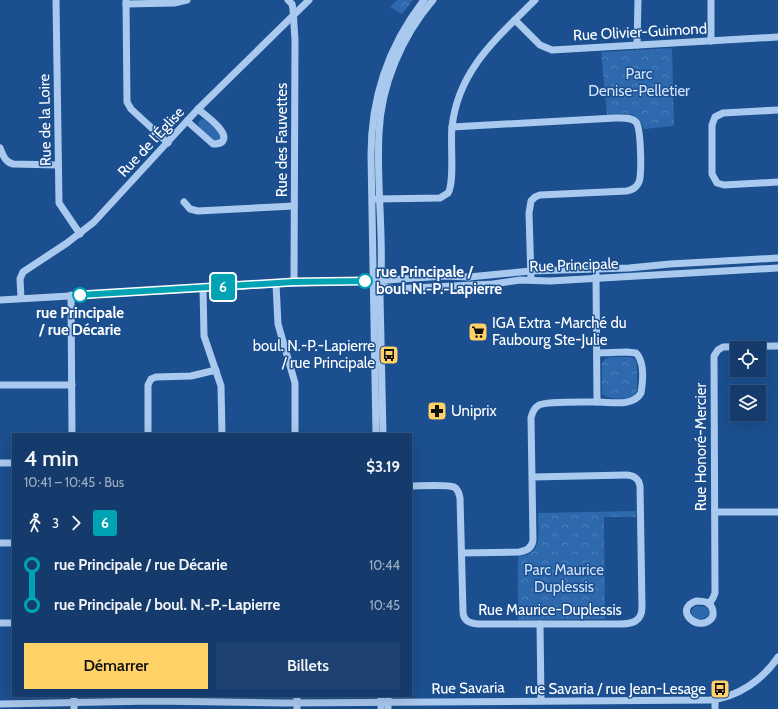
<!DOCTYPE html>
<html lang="fr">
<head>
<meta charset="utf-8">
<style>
	:root { --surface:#143b6b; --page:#1d4271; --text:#f1f3f6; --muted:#9dadc1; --line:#33557e; --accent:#ffd166 }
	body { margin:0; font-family:Cabin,sans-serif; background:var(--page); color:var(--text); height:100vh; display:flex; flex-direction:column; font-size:15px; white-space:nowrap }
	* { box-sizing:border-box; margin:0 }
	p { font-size:13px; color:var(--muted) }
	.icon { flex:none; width:22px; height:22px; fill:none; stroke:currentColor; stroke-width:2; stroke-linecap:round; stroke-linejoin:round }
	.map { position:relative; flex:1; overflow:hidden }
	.details { position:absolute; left:12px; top:433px; width:400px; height:264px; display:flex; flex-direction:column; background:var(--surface); border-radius:0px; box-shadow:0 4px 16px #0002,0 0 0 1px var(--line) }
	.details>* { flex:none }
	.badge { padding:0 8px; border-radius:3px; font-size:14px; line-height:26px }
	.tools { position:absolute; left:730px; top:341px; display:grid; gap:8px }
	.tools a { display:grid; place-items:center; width:36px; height:36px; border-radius:0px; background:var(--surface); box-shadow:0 4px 16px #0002,0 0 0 1px var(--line); font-size:20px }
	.map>.badge { position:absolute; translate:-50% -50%; box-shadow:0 0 0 2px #fff }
	.legs { display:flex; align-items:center; gap:6px; height:44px; padding:0 12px; font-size:13px }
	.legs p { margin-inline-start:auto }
	.head { display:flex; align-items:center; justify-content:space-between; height:68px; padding:0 12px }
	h1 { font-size:22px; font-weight:600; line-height:30px }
	.cta { display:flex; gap:8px; margin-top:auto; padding:8px 12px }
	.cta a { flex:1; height:46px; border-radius:0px; background:var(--accent); color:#111; font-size:16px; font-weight:600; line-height:46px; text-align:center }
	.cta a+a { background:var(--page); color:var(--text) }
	ul { padding:0 12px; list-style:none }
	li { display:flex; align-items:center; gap:14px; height:40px; font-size:15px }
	li i { display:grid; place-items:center; width:6px; height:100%; margin:0 5px; background:currentColor }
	li i::after { content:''; width:10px; height:10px; margin:-5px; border:3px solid; border-radius:50%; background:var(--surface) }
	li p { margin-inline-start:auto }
	li:first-child i { background:linear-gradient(#0000 50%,currentColor 0) }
	li:last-child i { background:linear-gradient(currentColor 50%,#0000 0) }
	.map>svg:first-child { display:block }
</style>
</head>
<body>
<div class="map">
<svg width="778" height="709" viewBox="0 0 778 709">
	<defs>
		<pattern id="park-crowns" width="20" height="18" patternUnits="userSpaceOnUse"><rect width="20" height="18" fill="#2e69ad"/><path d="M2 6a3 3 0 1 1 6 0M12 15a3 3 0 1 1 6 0" fill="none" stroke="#4d80b9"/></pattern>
	</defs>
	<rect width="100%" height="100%" fill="#1b4f8f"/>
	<g fill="#2e69ad">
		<polygon points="201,119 204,119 220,133 221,138 219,140 215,141 213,140 200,128 198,123"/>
		<path d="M 695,606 L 706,607 L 709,611 L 708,616 C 702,621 692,620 691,611 Z"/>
	</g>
	<g fill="url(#park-crowns)">
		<polygon points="397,0 413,0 402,14 390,7"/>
		<path d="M 672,48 L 674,126 L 644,129 C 637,109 624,114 607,115 L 601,52 Z"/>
		<path d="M 610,357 L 630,357 L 635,359 L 637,364 L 637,390 L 634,396 C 625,399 609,400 602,394 L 602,363 L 605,359 Z"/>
		<path d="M 636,511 L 636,517 L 604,517 L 605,619 L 518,620 L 518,556 C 544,556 538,531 538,513 Z"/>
	</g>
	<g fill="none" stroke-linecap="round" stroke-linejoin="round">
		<g stroke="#a9c9ee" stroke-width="7">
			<polyline points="56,0 59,203 80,234"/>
			<polyline points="126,0 127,102 131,109 168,143"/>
			<polyline points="288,0 292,4 293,9 295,40 294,283"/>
			<polyline points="711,0 711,41"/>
			<polyline points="126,4 174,3 187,0"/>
			<polyline points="515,20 540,45 552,50 778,37"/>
			<polyline points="637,45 638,0"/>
			<polyline points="778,110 723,113 715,117 712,125 712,174 717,183 724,185 778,182"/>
			<path d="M 187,121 L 213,144 C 216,144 219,144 222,142 C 231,133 205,115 198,109"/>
			<path d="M 452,127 L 615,118 C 622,118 631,117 636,122 C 641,128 642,174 639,182 C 637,187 632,190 627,191 L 540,195 L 535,197 L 531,201 L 529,213 L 531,280"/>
			<path d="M 0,148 C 3,155 5,162 13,164 L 58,165"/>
			<path d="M 376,199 L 440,198 L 448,193 C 455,182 450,143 452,127 C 458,70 497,38 535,0"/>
			<polyline points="184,202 190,209 198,211 294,206"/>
			<polyline points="276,284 278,324 295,383 295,434"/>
			<polyline points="376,284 381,286 393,289 493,284 520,280 550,281 778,268"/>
			<polyline points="203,288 204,336 221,386 222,434"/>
			<polyline points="71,295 72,434"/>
			<polyline points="21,298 20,279 23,272 67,243 94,222 198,109 309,0"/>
			<polyline points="0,300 294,283 373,281 444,276 469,277 530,271 629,268 670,264 778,258"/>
			<path d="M 597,353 L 627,352 L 636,353 C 645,362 643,381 641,393 C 633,407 611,402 597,402"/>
			<polyline points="0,385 72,385"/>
			<polyline points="148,434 148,385 151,379 156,377 191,376 216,370"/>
			<path d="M 376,434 L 371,155 C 371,98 389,45 424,0"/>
			<path d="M 383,434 L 380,295 C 385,241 376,187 379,133 C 381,85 402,36 433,0"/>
			<polyline points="0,463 13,463"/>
			<path d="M 411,486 C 420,486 447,484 454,487 C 458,489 459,493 460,498 L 463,611 C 463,620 468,623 478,624 L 619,624 C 632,624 642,622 642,607 L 640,486 C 639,479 634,475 626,475 L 533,477"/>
			<polyline points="715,512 778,512"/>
			<polyline points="0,543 13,543"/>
			<path d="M 462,553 L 519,552 C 526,551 532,548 533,540 L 531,418 C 532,413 534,408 539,405 C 547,401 586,402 597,402 L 596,274"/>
			<path d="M 696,601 C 700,601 705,601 708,603 C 713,606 715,615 711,619 C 697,633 673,609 696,601 Z"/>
			<polyline points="709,604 713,598 715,593 714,356 718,350 723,347 778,346"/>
			<polyline points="0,623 13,623"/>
			<polyline points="540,624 541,700"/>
			<polyline points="74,696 74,709"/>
			<polyline points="297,696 297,709"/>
			<polyline points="715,699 715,709"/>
			<path d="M 0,704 L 153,701 L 284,703 L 710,700 C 738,697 763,680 778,657"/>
			<polyline points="381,709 381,696"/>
			<polyline points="388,709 388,696"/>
		</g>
	</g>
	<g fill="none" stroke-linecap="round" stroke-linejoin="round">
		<g stroke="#fff" stroke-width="9">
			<polyline id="line-1" points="80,295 294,282 365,281"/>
		</g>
		<use href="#line-1" stroke="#00a3b4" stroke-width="6"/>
	</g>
	<defs>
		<g id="supermarket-square" transform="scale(1)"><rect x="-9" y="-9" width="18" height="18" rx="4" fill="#ffd166" stroke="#1b4f8f"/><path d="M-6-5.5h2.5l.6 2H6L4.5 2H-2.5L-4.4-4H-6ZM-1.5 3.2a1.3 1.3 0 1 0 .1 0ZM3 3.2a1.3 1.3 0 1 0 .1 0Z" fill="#111"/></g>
		<g id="bus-square" transform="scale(1)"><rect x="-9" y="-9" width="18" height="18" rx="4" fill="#ffd166" stroke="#1b4f8f"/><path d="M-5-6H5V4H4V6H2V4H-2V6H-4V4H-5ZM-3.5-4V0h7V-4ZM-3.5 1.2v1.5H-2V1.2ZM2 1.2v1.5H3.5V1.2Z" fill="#111"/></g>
		<g id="pharmacy-square" transform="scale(1)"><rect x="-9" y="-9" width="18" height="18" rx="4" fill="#ffd166" stroke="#1b4f8f"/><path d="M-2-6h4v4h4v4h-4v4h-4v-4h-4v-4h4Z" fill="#111"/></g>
	</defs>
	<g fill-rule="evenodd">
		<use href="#supermarket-square" x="478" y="332"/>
		<use href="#bus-square" x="389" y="355"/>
		<use href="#pharmacy-square" x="437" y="411"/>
		<use href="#bus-square" x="720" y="689"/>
	</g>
	<g fill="#fff" stroke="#00a3b4" stroke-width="2">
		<circle cx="365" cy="281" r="7"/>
		<circle cx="80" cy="295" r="7"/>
	</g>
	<g text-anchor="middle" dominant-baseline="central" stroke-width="3" stroke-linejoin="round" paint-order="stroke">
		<g font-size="15" fill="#fff" stroke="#1b4f8f">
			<text transform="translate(640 32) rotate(-3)">Rue Olivier-Guimond</text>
			<text transform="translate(45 120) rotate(-91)">Rue de la Loire</text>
			<text transform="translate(282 140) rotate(-90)">Rue des Fauvettes</text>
			<text transform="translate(151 142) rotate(-47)">Rue de l'Église</text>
			<text transform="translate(574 265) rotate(-2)">Rue Principale</text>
			<text transform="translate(701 447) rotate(-90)">Rue Honoré-Mercier</text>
			<text x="550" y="610">Rue Maurice-Duplessis</text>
			<text transform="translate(468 688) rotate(-1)">Rue Savaria</text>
		</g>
		<g font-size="15" fill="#cfe3fa" stroke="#1b4f8f">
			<text x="639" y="74">Parc<tspan x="639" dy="17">Denise-Pelletier</tspan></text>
			<text x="564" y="570">Parc Maurice<tspan x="564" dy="17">Duplessis</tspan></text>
		</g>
		<g font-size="15" font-weight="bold" fill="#fff" stroke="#1b4f8f" text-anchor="start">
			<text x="376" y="272">rue Principale /<tspan x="376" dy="17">boul. N.-P.-Lapierre</tspan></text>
			<text x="80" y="313" text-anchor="middle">rue Principale<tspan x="80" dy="17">/ rue Décarie</tspan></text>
		</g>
		<g font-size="15" fill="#fff" stroke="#1b4f8f" text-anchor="start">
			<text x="492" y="323">IGA Extra -Marché du<tspan x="492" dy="17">Faubourg Ste-Julie</tspan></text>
			<text x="375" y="346" text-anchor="end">boul. N.-P.-Lapierre<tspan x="375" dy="17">/ rue Principale</tspan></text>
			<text x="451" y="411">Uniprix</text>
			<text x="706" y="689" text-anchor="end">rue Savaria / rue Jean-Lesage</text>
		</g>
	</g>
</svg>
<div class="tools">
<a><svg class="icon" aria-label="locate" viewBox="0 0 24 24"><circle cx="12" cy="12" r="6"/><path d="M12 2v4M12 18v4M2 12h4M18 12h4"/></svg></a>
<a><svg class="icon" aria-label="layers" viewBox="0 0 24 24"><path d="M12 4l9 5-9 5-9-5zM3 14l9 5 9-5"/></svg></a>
</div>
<b class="badge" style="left:223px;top:287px;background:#00a3b4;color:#fff">6</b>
<section class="details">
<div class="head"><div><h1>4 min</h1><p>10:41 – 10:45 · Bus</p></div><b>$3.19</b></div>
<div class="legs"><svg class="icon" aria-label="walk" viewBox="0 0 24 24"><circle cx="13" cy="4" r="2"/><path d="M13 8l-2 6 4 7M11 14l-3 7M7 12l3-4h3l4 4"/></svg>3<svg class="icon" aria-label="forward" viewBox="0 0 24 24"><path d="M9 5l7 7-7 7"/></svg><b class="badge" style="background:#00a3b4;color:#fff">6</b></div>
<ul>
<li><i style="color:#00a3b4"></i><b>rue Principale / rue Décarie</b><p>10:44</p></li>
<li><i style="color:#00a3b4"></i><b>rue Principale / boul. N.-P.-Lapierre</b><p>10:45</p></li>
</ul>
<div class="cta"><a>Démarrer</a><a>Billets</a></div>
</section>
</div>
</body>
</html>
